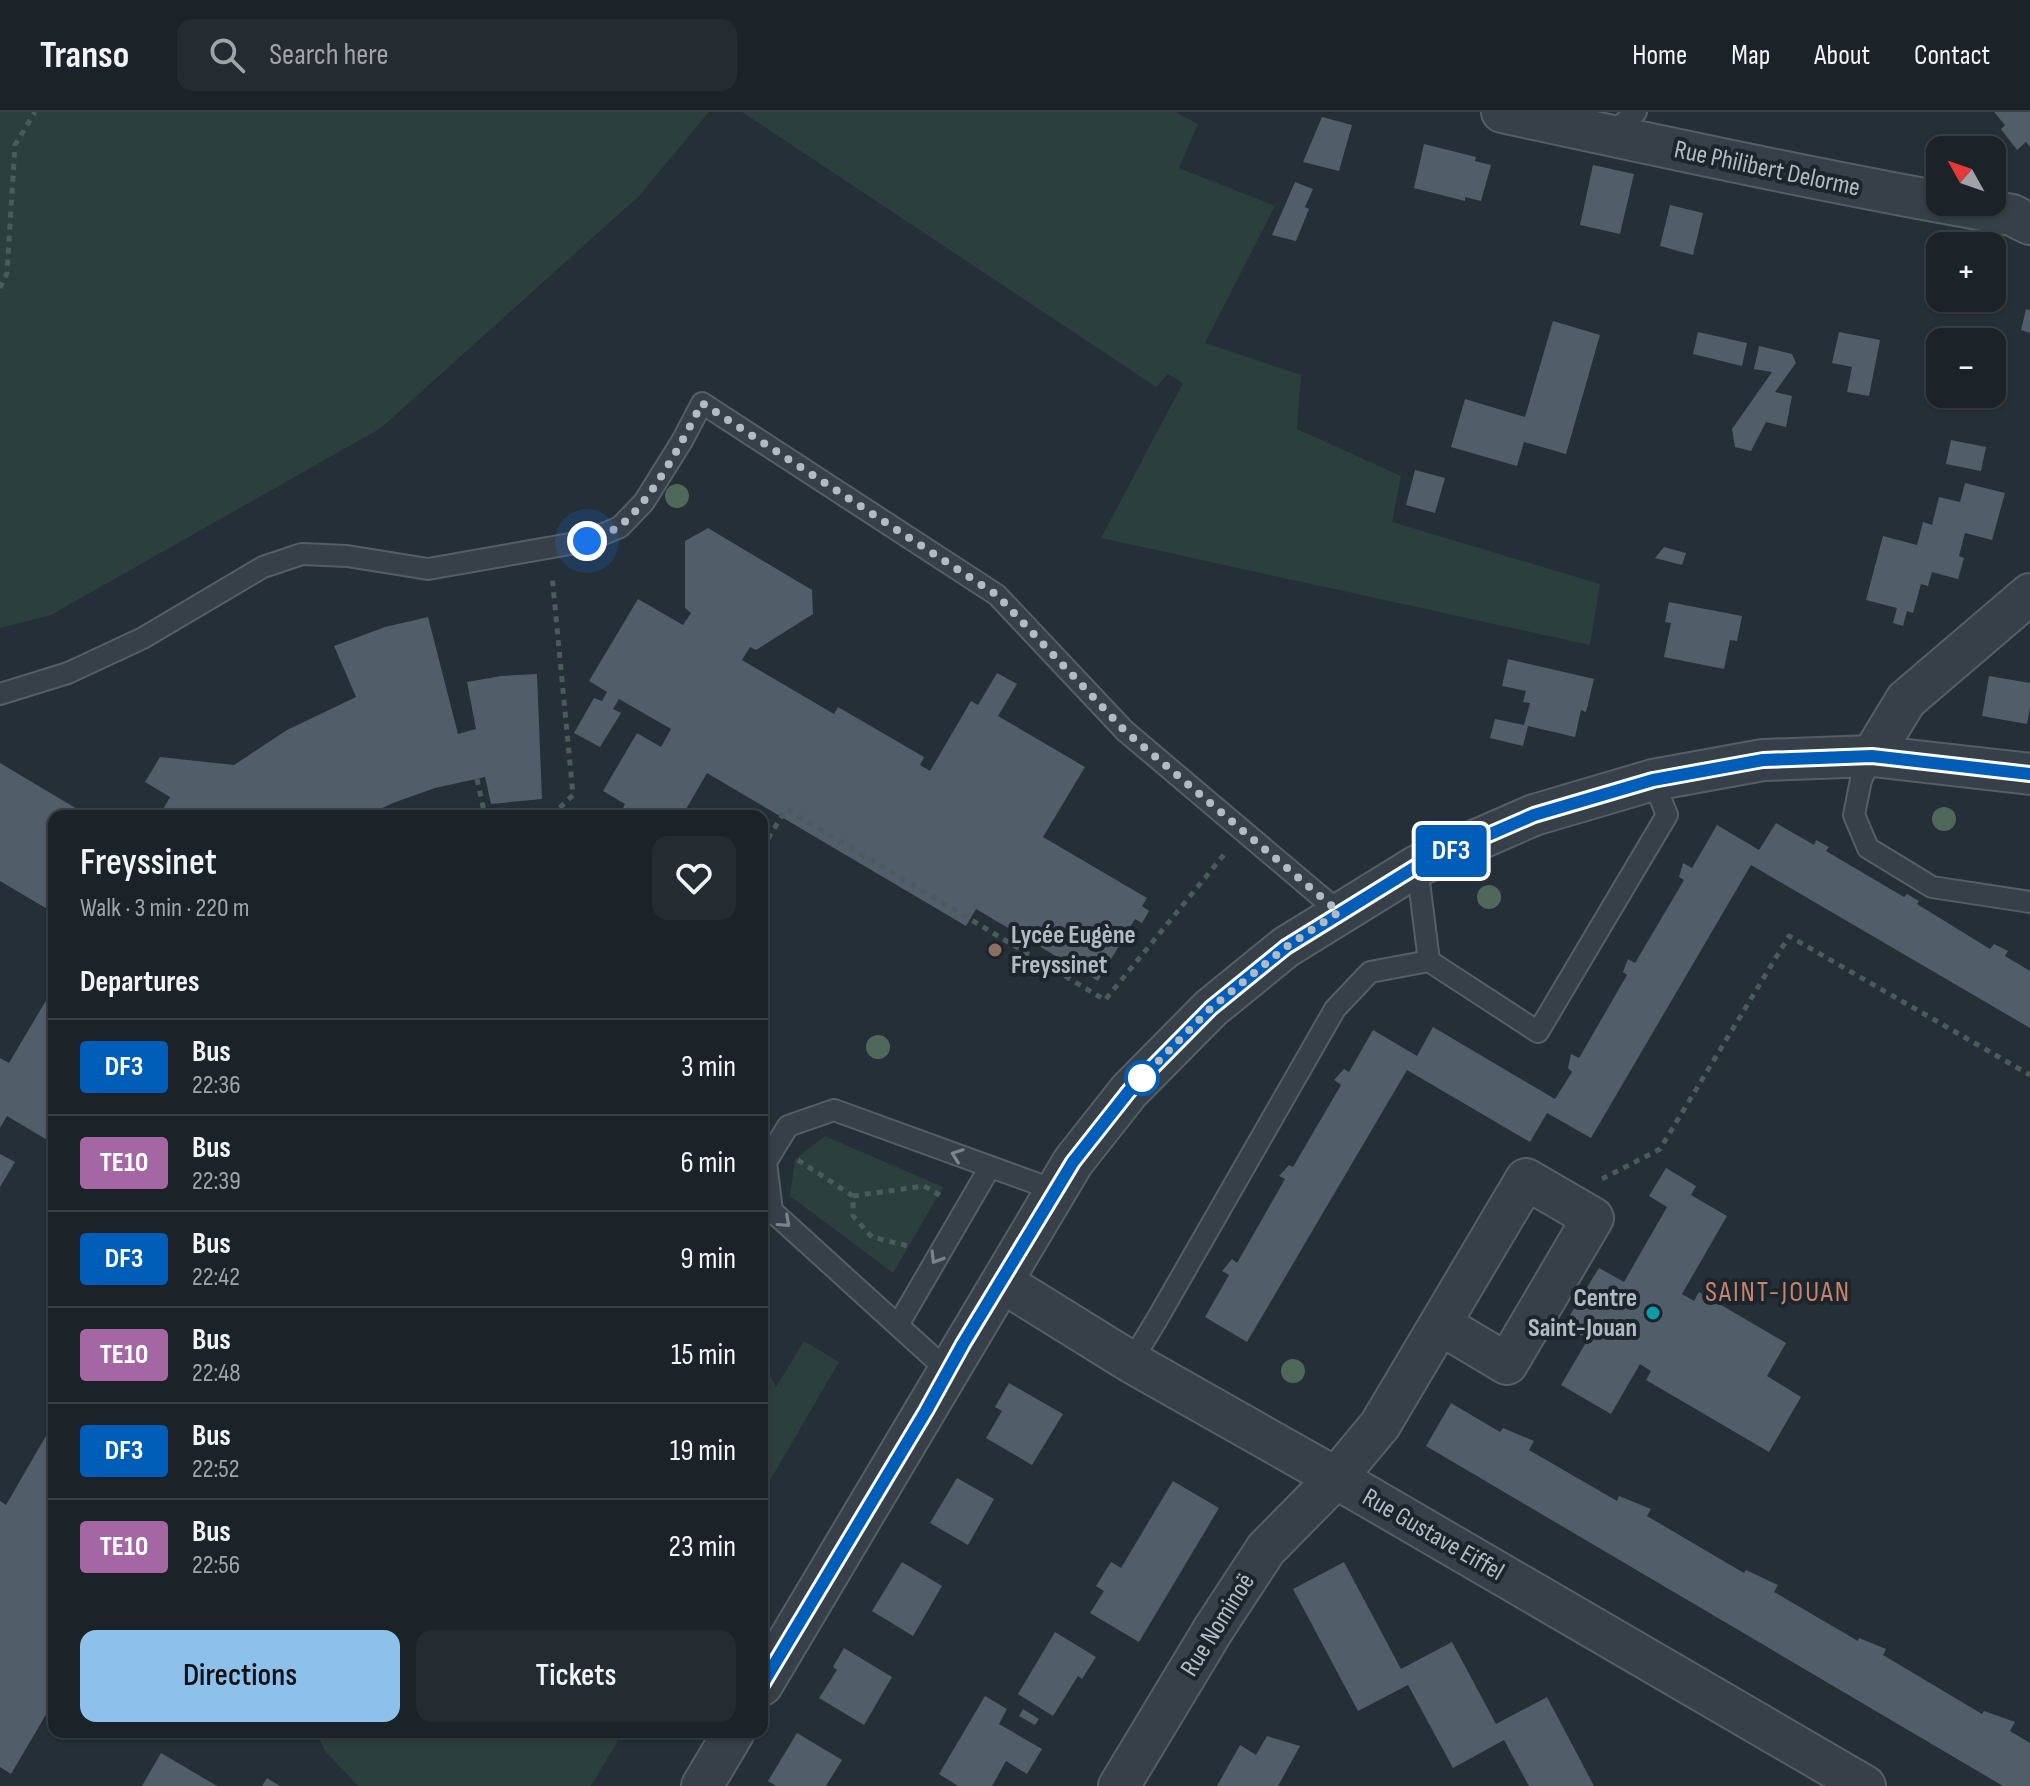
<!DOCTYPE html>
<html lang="en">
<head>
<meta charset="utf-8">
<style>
	:root { --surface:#1b2329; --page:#242b31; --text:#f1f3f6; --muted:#a0a4a8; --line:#394046; --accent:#8ec0ec }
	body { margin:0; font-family:"Sofia Sans Condensed",sans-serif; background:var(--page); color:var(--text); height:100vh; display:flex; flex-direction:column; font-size:30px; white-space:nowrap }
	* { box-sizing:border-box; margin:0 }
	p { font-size:26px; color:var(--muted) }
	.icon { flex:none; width:44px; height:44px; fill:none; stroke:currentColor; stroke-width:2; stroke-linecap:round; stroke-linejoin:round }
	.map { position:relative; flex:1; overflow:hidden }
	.side { position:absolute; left:48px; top:698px; width:720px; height:928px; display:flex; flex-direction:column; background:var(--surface); border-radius:16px; box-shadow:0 2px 6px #0004,0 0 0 2px var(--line) }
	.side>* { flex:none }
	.badge { padding:0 16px; border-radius:6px; font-size:28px; line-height:52px }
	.needle { width:52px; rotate:310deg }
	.fabs { position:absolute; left:1926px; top:24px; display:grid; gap:16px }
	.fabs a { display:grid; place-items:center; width:80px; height:80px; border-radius:16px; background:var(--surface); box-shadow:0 2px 6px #0004,0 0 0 2px var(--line); font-size:40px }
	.you { position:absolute; width:40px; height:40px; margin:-20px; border:6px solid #fff; border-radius:50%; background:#1a73e8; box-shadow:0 0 0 12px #1a73e833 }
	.map>.badge { position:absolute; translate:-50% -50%; box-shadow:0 0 0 4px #fff }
	h2 { padding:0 32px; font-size:30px; line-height:72px }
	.round { display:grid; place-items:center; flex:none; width:84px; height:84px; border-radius:16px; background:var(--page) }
	.overview { display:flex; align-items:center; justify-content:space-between; height:136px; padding:0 32px }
	h1 { font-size:38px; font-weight:600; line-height:60px }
	.primary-button { display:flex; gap:16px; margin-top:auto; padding:16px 32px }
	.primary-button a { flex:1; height:92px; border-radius:16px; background:var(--accent); color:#111; font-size:32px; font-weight:600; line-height:92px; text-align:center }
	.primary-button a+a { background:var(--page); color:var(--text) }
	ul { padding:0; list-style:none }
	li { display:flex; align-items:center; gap:24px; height:96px; padding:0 32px; border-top:2px solid var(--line) }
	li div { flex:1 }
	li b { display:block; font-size:30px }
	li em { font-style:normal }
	li .badge { min-width:88px; font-weight:700; text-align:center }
	header { display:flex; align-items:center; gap:48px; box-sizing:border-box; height:112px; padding:0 40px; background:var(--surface); border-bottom:2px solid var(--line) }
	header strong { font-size:38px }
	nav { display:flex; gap:44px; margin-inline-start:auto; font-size:28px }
	.search { width:560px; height:72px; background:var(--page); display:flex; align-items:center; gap:20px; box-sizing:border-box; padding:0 28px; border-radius:16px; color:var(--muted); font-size:30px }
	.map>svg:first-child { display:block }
</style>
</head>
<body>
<header>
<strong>Transo</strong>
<div class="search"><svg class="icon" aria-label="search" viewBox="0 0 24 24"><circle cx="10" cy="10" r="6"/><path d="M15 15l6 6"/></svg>Search here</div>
<nav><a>Home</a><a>Map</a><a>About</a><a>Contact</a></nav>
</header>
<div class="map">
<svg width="2030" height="1674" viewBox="0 0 2030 1674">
	<rect width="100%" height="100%" fill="#242f37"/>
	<g fill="#2b3f3c">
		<polygon points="0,0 709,0 639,84 381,316 51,503 0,516"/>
		<polygon points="742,0 1175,0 1198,12 1179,56 1275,94 1205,231 1301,263 1297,317 1401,364 1392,410 1600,472 1590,533 1101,426 1183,271 1168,262 1156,275"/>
		<polygon points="825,1024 943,1075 893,1161 790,1084 795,1047"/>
		<polygon points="804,1229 839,1250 762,1382 762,1247 776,1275"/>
		<polygon points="316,1620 623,1620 591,1674 358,1674 325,1639"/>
	</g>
	<g fill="#515d68">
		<polygon points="1994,0 2030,0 2030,35 2026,30 2017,38 2001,17 2005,13"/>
		<polygon points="1322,5 1352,13 1339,59 1303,50"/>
		<polygon points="1424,32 1476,45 1475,49 1491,53 1481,89 1465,85 1465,89 1414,76"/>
		<polygon points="1593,53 1634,62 1620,122 1580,113"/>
		<polygon points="1295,70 1313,77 1305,95 1309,97 1296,129 1272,123"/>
		<polygon points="1670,93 1703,101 1693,143 1660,134"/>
		<polygon points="2026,197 2030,198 2030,221 2021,218"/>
		<polygon points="1553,209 1600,223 1566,342 1524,330 1517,354 1451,335 1465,287 1525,305"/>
		<polygon points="1698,220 1747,231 1742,254 1693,242"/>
		<polygon points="1839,220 1880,228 1869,284 1847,280 1852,255 1832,251"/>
		<polygon points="1759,234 1792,242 1796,251 1775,280 1792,284 1786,315 1766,310 1751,339 1735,335 1732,317 1772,260 1754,257"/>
		<polygon points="1951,328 1986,335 1981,359 1946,352"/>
		<polygon points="1415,358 1445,366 1435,401 1406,393"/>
		<polygon points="1965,371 2005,381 1992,428 1965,421 1959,444 1964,446 1958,467 1932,460 1928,474 1921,472 1913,501 1907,499 1903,514 1893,511 1897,496 1866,488 1883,424 1917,433 1923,410 1932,413 1939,385 1960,390"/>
		<polygon points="708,416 812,478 813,502 756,538 750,535 742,548 834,602 838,595 924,645 920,653 930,659 971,589 978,593 997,561 1017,572 998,604 1085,655 1043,725 1147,786 1142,794 1149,799 1142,811 1135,807 1098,869 976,797 966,814 707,661 682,704 619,704 625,692 603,679 637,621 661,635 671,617 619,587 613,597 621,601 600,635 574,621 594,586 602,589 607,580 589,569 638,487 683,513 691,501 685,496 685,429"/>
		<polygon points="1664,435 1686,441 1682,453 1655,446"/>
		<polygon points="1669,490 1742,504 1737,529 1730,528 1724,557 1664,545 1671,511 1665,510"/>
		<polygon points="428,505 458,622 476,617 467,570 501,564 537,562 542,687 491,692 485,665 435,676 393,691 365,704 165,704 161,701 170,685 145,670 160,645 234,653 287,618 356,585 334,534 385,515"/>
		<polygon points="1508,547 1594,567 1586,600 1581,598 1575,625 1528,614 1523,634 1490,626 1495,607 1524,613 1530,591 1523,590 1526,579 1502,574"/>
		<polygon points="1989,564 2030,571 2030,595 2027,612 1982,604"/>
		<polygon points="0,651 89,704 54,704 54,801 0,769"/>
		<polygon points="1776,711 1814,733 1816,728 1829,735 1826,739 1904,785 1907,782 1919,789 1917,792 1990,837 1994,832 2008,839 2005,844 2030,859 2030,916 1751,753 1591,1026 1547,1001 1530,1030 1407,958 1247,1230 1205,1205 1229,1163 1222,1159 1232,1147 1237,1151 1285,1067 1279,1064 1289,1053 1293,1055 1341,973 1334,968 1344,957 1349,960 1373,918 1417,944 1433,915 1555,987 1572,960 1568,956 1571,942 1579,946 1627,863 1623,860 1628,847 1635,851 1684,768 1679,765 1683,751 1692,756 1717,713 1759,738"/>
		<polygon points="54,875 54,1032 7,1004 0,1016 0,946 9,951"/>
		<polygon points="0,1042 15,1050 0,1075"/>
		<polygon points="1666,1056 1696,1074 1691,1083 1727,1104 1682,1182 1694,1189 1699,1180 1786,1231 1767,1264 1801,1285 1769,1340 1646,1268 1651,1259 1640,1252 1611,1302 1561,1273 1588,1227 1564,1213 1599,1156 1624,1170 1667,1095 1649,1084"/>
		<polygon points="1009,1271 1063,1302 1032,1353 986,1326 1002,1299 995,1295"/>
		<polygon points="1451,1291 1500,1320 1503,1316 1534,1329 1529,1338 1617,1389 1619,1384 1651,1397 1647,1404 1744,1461 1746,1458 1778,1473 1774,1480 1858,1529 1859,1526 1886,1537 1883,1543 1982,1602 1984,1599 2015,1610 2010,1619 2030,1631 2030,1674 2003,1674 1426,1334"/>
		<polygon points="54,1310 54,1589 11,1662 0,1655 0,1389 6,1393"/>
		<polygon points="957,1366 994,1387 968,1433 930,1411"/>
		<polygon points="1173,1369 1219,1396 1139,1530 1090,1501 1104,1479 1096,1474 1111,1450 1121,1456"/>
		<polygon points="902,1450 942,1474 913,1524 872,1499"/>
		<polygon points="1344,1450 1401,1557 1452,1530 1496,1612 1547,1585 1594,1674 1529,1674 1504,1628 1453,1656 1408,1573 1358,1599 1293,1477"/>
		<polygon points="1055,1520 1096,1545 1082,1567 1078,1564 1053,1604 1018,1582"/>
		<polygon points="844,1536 892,1565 864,1613 819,1586 837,1558 833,1555"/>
		<polygon points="985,1584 1007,1597 999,1612 1042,1637 1027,1662 1006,1649 992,1674 958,1674 939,1662"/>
		<polygon points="1023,1597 1039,1607 1035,1613 1019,1604"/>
		<polygon points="797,1621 842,1648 826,1674 776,1674 768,1669"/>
		<polygon points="1267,1624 1300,1634 1278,1674 1217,1674 1240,1633 1256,1643"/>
		<polygon points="161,1641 217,1674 142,1674"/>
		<polygon points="267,1666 280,1674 262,1674"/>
	</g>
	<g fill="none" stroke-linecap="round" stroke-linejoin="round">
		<g stroke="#555e65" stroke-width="24">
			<g id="service">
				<polyline points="1610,23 1636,0"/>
				<polyline points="0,582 68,561 143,526 263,455 302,442 347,444 428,457 587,429 620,415 644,390 682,329 702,291 997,483 1125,619 1339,800"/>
				<polyline points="1872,644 1861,668 1854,703 1868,736 1932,775 2030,790"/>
				<polyline points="1417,754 1429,849"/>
				<polyline points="898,1213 990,1055"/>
				<polyline points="1131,1250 1156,1209 1335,897 1370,860 1429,849 1538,920 1667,703 1653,668"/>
				<polyline points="948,1259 772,1099 766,1050 788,1014 834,998 1057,1079"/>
			</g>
		</g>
		<g stroke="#555e65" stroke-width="44">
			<g id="minor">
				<path d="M 1502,0 C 1672,37 1841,73 2012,103 L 2030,112"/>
				<polyline points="1872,644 1906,588 2030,482"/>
				<polyline points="1002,1170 1131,1250 1336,1366 1865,1674"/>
				<polyline points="762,1573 1073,1050 1129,979 1211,896 1286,835 1417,754 1534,703 1653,668 1763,648 1872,644 2030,662"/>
				<polyline points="702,1674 734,1620"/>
				<polyline points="1119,1674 1213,1518 1266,1437 1336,1366 1380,1313 1526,1067 1593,1106 1507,1252 1440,1212"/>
			</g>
		</g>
		<g stroke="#4a5b5b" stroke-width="5" stroke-dasharray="6 6" stroke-linecap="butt">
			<polyline points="0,176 7,161 15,33 35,0"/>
			<polyline points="477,667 485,704"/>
			<polyline points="551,704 573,683 552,463"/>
			<polyline points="762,737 786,697 1105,888 1227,739"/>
			<polyline points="798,1048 853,1084 853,1104 872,1125 908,1134 908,1136"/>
			<polyline points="1602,1067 1660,1037 1789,824 2030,963"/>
			<polyline points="853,1084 924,1074 941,1084"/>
		</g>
		<use href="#service" stroke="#374048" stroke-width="20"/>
		<use href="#minor" stroke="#374048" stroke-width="40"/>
	</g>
	<g fill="#4f685a">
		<circle cx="677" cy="384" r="12"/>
		<circle cx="1944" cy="707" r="12"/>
		<circle cx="1489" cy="785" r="12"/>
		<circle cx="878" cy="935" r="12"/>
		<circle cx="1293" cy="1259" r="12"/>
	</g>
	<defs><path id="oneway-chevron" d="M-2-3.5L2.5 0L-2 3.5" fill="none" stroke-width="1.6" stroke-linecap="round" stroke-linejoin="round" transform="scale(2)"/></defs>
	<g stroke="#7b848c">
		<use href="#oneway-chevron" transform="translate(957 1043) rotate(-160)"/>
		<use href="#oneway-chevron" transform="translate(785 1110) rotate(42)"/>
		<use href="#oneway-chevron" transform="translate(936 1146) rotate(121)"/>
	</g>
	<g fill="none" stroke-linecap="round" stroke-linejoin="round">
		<g stroke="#fff" stroke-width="18">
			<polyline id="line" points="762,1573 926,1299 963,1232 1073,1050 1129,979 1211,896 1286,835 1417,754 1534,703 1653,668 1763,648 1872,644 2030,662"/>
		</g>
		<use href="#line" stroke="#005eb8" stroke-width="12"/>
		<path stroke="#b2bbc4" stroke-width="8" stroke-dasharray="0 14.4" d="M 587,429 C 598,424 612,420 621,413 C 653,387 683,328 702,291 L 997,483 L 1125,619 L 1339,800 L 1286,835 L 1211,896 L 1142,966"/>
	</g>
	<circle fill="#8d6e63" stroke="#1c252c" stroke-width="3" cx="995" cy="838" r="8"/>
	<circle fill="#fff" stroke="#005eb8" stroke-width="4" cx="1142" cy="966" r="16"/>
	<circle fill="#0f9aa8" stroke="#1c252c" stroke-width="3" cx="1653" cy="1201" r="8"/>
	<g text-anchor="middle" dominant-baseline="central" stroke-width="8" stroke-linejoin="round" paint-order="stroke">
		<g font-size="26" fill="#b2bbc4" stroke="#1c252c">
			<text transform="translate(1767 57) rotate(12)">Rue Philibert Delorme</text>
			<text transform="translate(1433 1423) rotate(30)">Rue Gustave Eiffel</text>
			<text transform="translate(1218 1513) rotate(-58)">Rue Nominoë</text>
		</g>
		<g font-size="26" font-weight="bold" fill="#b2bbc4" stroke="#1c252c" text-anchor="start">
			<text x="1011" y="823">Lycée Eugène<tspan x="1011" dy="30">Freyssinet</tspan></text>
			<text x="1637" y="1186" text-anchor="end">Centre<tspan x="1637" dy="30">Saint-Jouan</tspan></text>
		</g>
		<g font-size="28" letter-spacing="2" fill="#c88469" stroke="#1c252c">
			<text x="1778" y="1180">SAINT-JOUAN</text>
		</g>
	</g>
</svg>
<div class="fabs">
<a><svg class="needle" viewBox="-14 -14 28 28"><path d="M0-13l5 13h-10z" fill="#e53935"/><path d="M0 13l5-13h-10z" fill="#a0a4a8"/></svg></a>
<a>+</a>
<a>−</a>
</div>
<div class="you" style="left:587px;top:429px"></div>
<b class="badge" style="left:1451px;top:739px;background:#005eb8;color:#fff">DF3</b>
<section class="side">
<div class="overview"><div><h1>Freyssinet</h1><p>Walk · 3 min · 220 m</p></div><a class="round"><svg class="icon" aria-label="heart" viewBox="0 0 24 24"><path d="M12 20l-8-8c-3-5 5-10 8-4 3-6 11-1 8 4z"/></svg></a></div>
<h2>Departures</h2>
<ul>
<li><span class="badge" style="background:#005eb8;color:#fff">DF3</span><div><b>Bus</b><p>22:36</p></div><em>3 min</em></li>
<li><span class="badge" style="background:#a467a3;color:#fff">TE10</span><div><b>Bus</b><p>22:39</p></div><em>6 min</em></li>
<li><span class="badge" style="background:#005eb8;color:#fff">DF3</span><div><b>Bus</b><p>22:42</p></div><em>9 min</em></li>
<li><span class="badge" style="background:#a467a3;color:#fff">TE10</span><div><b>Bus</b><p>22:48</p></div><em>15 min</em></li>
<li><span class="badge" style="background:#005eb8;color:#fff">DF3</span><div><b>Bus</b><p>22:52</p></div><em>19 min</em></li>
<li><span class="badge" style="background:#a467a3;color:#fff">TE10</span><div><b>Bus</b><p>22:56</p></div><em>23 min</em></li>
</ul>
<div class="primary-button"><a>Directions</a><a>Tickets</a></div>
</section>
</div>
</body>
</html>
